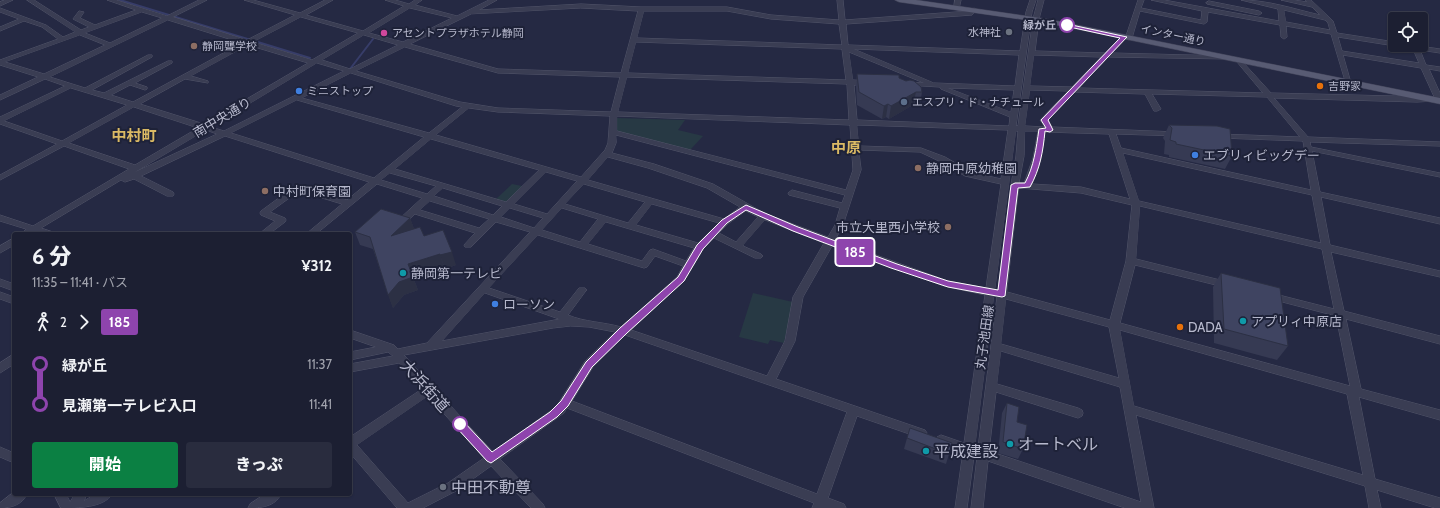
<!DOCTYPE html>
<html lang="ja">
<head>
<meta charset="utf-8">
<style>
	:root { --surface:#1c1f32; --page:#292c3e; --text:#f1f3f6; --muted:#a0a2ac; --line:#3a3d4d; --accent:#0b8043 }
	body { margin:0; font-family:Cabin,"Noto Sans JP",sans-serif; background:var(--page); color:var(--text); height:100vh; display:flex; flex-direction:column; font-size:15px; white-space:nowrap }
	* { box-sizing:border-box; margin:0 }
	p { font-size:13px; color:var(--muted) }
	.icon { flex:none; width:22px; height:22px; fill:none; stroke:currentColor; stroke-width:2; stroke-linecap:round; stroke-linejoin:round }
	.map { position:relative; flex:1; overflow:hidden }
	.side { position:absolute; left:12px; top:232px; width:340px; height:264px; display:flex; flex-direction:column; background:var(--surface); border-radius:4px; box-shadow:0 1px 3px #0004,0 0 0 1px var(--line) }
	.side>* { flex:none }
	.badge { padding:0 8px; border-radius:3px; font-size:14px; line-height:26px }
	.controls { position:absolute; left:1388px; top:12px; display:grid; gap:8px }
	.controls a { display:grid; place-items:center; width:40px; height:40px; border-radius:4px; background:var(--surface); box-shadow:0 1px 3px #0004,0 0 0 1px var(--line); font-size:20px }
	.map>.badge { position:absolute; translate:-50% -50%; box-shadow:0 0 0 2px #fff }
	.legs { display:flex; align-items:center; gap:6px; height:44px; padding:0 20px; font-size:13px }
	.legs p { margin-inline-start:auto }
	.headline { display:flex; align-items:center; justify-content:space-between; height:68px; padding:0 20px }
	h1 { font-size:22px; font-weight:800; line-height:30px }
	.primary-button { display:flex; gap:8px; margin-top:auto; padding:8px 20px }
	.primary-button a { flex:1; height:46px; border-radius:4px; background:var(--accent); color:#fff; font-size:16px; font-weight:800; line-height:46px; text-align:center }
	.primary-button a+a { background:var(--page); color:var(--text) }
	ul { padding:0 20px; list-style:none }
	li { display:flex; align-items:center; gap:14px; height:40px; font-size:15px }
	li i { display:grid; place-items:center; width:6px; height:100%; margin:0 5px; background:currentColor }
	li i::after { content:''; width:10px; height:10px; margin:-5px; border:3px solid; border-radius:50%; background:var(--surface) }
	li p { margin-inline-start:auto }
	li:first-child i { background:linear-gradient(#0000 50%,currentColor 0) }
	li:last-child i { background:linear-gradient(currentColor 50%,#0000 0) }
	.map>svg:first-child { display:block }
</style>
</head>
<body>
<div class="map">
<svg width="1440" height="508" viewBox="0 0 1440 508">
	<rect width="100%" height="100%" fill="#252943"/>
	<g fill="#273944">
		<polygon points="617,118 685,120 678,130 703,136 690,150 617,131"/>
		<polygon points="512,184 522,186 507,202 496,199"/>
		<polygon points="753,293 793,302 784,343 770,340 768,344 739,337"/>
	</g>
	<g fill="none" stroke-linecap="round" stroke-linejoin="round">
		<g stroke="#373d69" stroke-width="2">
			<polyline points="120,0 310,58"/>
			<polyline points="350,69 373,39"/>
		</g>
		<g stroke="#52556a" stroke-width="1">
			<g id="minor">
				<polygon points="5,0 13,0 0,6 0,2"/>
				<path d="M 27,0 L 34,0 L 81,30 L 89,27 L 73,19 L 79,11 L 84,12 L 80,18 L 95,25 L 136,10 L 107,0 L 116,0 L 167,16 L 199,0 L 207,0 L 173,17 L 247,40 L 295,15 L 244,0 L 253,0 L 300,13 L 325,0 L 333,0 L 306,15 L 363,31 L 404,6 L 385,0 L 395,0 L 409,4 L 415,0 L 422,0 L 415,5 L 457,16 L 489,0 L 497,0 L 479,10 L 581,4 L 641,7 L 727,7 L 771,15 L 839,20 L 837,0 L 843,0 L 845,20 L 970,11 L 974,8 L 977,10 L 972,15 L 846,24 L 848,45 L 1020,51 L 1026,12 L 1030,0 L 1036,0 L 1032,12 L 1016,126 L 1018,126 L 1033,19 L 1038,0 L 1044,0 L 1039,19 L 1035,51 L 1105,53 L 1122,36 L 1126,36 L 1138,0 L 1144,0 L 1141,8 L 1201,20 L 1202,11 L 1151,0 L 1164,0 L 1279,21 L 1278,9 L 1241,0 C 1268,0 1294,9 1320,15 L 1312,7 L 1281,0 L 1294,0 L 1307,2 L 1305,0 L 1311,0 L 1333,21 L 1337,33 L 1395,42 L 1395,45 L 1398,45 L 1395,46 L 1338,37 L 1342,51 L 1419,63 L 1413,49 L 1398,45 L 1418,45 L 1419,46 L 1440,49 L 1440,53 L 1420,50 L 1426,65 L 1440,67 L 1440,71 L 1429,69 L 1440,93 L 1440,103 L 1436,101 L 1421,68 L 1343,55 L 1351,83 L 1348,85 L 1346,84 L 1331,34 L 1286,26 L 1287,37 L 1284,39 L 1281,37 L 1280,25 L 1208,12 L 1207,22 L 1204,24 L 1140,11 L 1132,38 L 1129,40 L 1126,38 L 1112,53 L 1228,56 L 1231,58 L 1230,59 L 1108,57 L 1079,88 L 1263,93 L 1237,62 L 1237,60 L 1241,60 L 1271,93 L 1434,97 L 1434,101 L 1417,102 L 1274,98 L 1308,137 L 1440,142 L 1440,146 L 1310,142 L 1311,147 L 1440,173 L 1440,177 L 1312,151 L 1320,192 L 1440,218 L 1440,224 L 1321,197 L 1330,245 L 1440,271 L 1440,277 L 1331,252 L 1344,311 L 1440,336 L 1440,344 L 1346,319 L 1361,389 L 1440,410 L 1440,420 L 1359,397 L 1375,479 L 1440,498 L 1440,508 L 1435,508 L 1377,490 L 1381,508 L 1369,508 L 1365,486 L 1136,415 L 1154,508 L 1125,508 L 988,461 L 983,508 L 971,508 L 977,457 L 974,456 L 967,508 L 955,508 L 963,452 L 937,443 L 935,440 L 937,437 L 941,435 L 964,443 L 985,295 L 944,286 L 832,246 L 803,297 L 795,341 L 776,379 L 925,430 L 927,433 L 925,436 L 921,438 L 857,416 L 828,498 L 844,504 L 846,508 L 812,508 L 814,503 L 567,408 L 564,413 L 500,459 L 543,504 L 545,508 L 531,508 L 491,466 L 456,491 L 423,508 L 397,508 L 350,453 L 350,437 L 422,389 L 399,363 L 350,372 L 350,364 L 393,356 L 388,352 L 350,360 L 350,352 L 376,347 L 350,338 L 350,330 L 394,345 L 398,349 L 427,343 L 530,232 L 496,222 L 471,247 L 465,247 L 464,245 L 475,233 L 415,214 L 403,225 L 397,225 L 396,223 L 397,221 L 422,198 L 377,184 L 316,234 L 306,234 L 342,204 L 299,191 L 270,212 L 285,218 L 286,220 L 285,222 L 269,234 L 259,234 L 275,221 L 261,215 L 260,213 L 261,211 L 295,186 L 301,186 L 347,200 L 369,182 L 225,136 L 141,176 L 173,192 L 174,194 L 173,196 L 167,196 L 134,179 L 125,182 L 121,180 L 41,228 L 53,232 L 54,234 L 41,234 L 35,232 L 32,234 L 21,234 L 26,229 L 0,221 L 0,215 L 33,226 L 129,169 L 64,146 L 0,180 L 0,175 L 57,144 L 0,124 L 0,117 L 65,86 L 45,79 L 0,100 L 0,95 L 38,77 L 0,65 L 0,60 L 58,39 L 42,27 L 24,21 L 0,31 L 0,27 L 19,19 L 0,12 L 0,8 L 46,25 L 63,37 L 75,32 ZM 410,8 L 452,18 L 403,42 L 369,33 ZM 581,8 L 638,11 L 621,73 L 498,69 L 410,44 L 471,14 ZM 1284,10 L 1325,20 L 1328,23 L 1330,30 L 1286,22 ZM 644,11 L 727,11 L 771,19 L 839,24 L 842,45 L 637,38 ZM 142,12 L 162,18 L 110,43 L 85,33 ZM 301,17 L 358,33 L 312,60 L 253,42 ZM 168,20 L 242,43 L 133,102 L 111,95 L 130,85 L 145,90 L 147,89 L 147,87 L 135,83 L 172,63 L 172,61 L 168,61 L 104,93 L 92,90 L 152,57 L 152,55 L 148,55 L 85,88 L 50,77 ZM 80,35 L 105,45 L 44,74 L 5,62 ZM 364,35 L 398,45 L 350,69 L 322,60 ZM 636,42 L 842,49 L 846,80 L 628,73 ZM 248,45 L 308,63 L 204,124 L 140,104 L 185,79 L 208,83 L 208,81 L 191,76 ZM 405,47 L 498,73 L 620,77 L 611,112 L 498,108 L 460,102 L 356,71 ZM 854,49 L 1019,55 L 1015,86 L 934,83 ZM 849,52 L 924,83 L 907,82 L 904,84 L 905,85 L 940,87 L 941,89 L 1010,117 L 1009,126 L 857,120 L 854,85 L 868,85 L 871,83 L 868,81 L 853,80 ZM 1034,55 L 1101,57 L 1072,87 L 1030,86 ZM 317,63 L 344,71 L 224,131 L 211,127 ZM 351,73 L 456,106 L 462,107 L 429,133 L 302,98 ZM 627,77 L 847,84 L 849,120 L 618,112 ZM 71,88 L 127,105 L 62,141 L 4,121 ZM 948,88 L 1014,90 L 1011,112 ZM 1030,90 L 1068,91 L 1040,120 L 1045,127 L 1025,126 ZM 1075,92 L 1145,94 L 1154,111 L 1157,111 L 1161,109 L 1152,94 L 1267,97 L 1300,137 L 1220,134 L 1216,136 L 1220,138 L 1303,141 L 1311,190 L 1121,148 L 1116,134 L 1180,136 L 1180,132 L 1177,132 L 1052,127 L 1048,120 ZM 297,100 L 424,137 L 374,178 L 231,133 ZM 134,107 L 198,128 L 135,165 L 69,143 ZM 469,108 L 498,112 L 610,116 L 608,143 L 605,150 L 581,177 L 436,135 ZM 617,116 L 850,125 L 853,170 L 846,190 L 617,131 ZM 857,125 L 1008,130 L 1001,179 L 971,172 L 945,157 L 921,148 L 859,146 ZM 206,130 L 217,134 L 135,172 ZM 1016,131 L 1018,131 L 1016,156 L 1011,185 L 998,290 L 995,290 ZM 1025,131 L 1038,131 L 1033,158 L 1024,183 L 1019,183 L 1024,156 ZM 1045,132 L 1109,134 L 1130,199 L 1081,187 L 1032,184 L 1039,165 ZM 616,135 L 845,195 L 842,203 L 792,190 L 788,193 L 789,195 L 840,208 L 835,225 L 828,237 L 766,214 L 713,184 L 654,164 L 612,153 L 616,143 ZM 431,139 L 539,170 L 506,202 L 395,169 ZM 859,150 L 920,152 L 939,161 L 965,176 L 1001,184 L 986,288 L 948,281 L 835,240 L 843,225 L 861,170 ZM 1123,153 L 1312,195 L 1321,243 L 1139,201 ZM 608,157 L 648,168 L 707,188 L 740,207 L 724,219 L 588,180 ZM 546,172 L 577,181 L 547,214 L 514,204 ZM 390,173 L 436,186 L 427,194 L 381,180 ZM 584,184 L 645,202 L 628,223 L 565,204 ZM 443,188 L 502,206 L 493,215 L 434,196 ZM 1019,188 L 1081,193 L 1132,205 L 1126,261 L 1110,320 L 1007,292 ZM 430,201 L 489,219 L 479,228 L 420,210 ZM 652,204 L 719,223 L 698,243 L 636,225 ZM 1140,206 L 1322,249 L 1334,309 L 1271,293 L 1268,294 L 1266,296 L 1268,298 L 1271,299 L 1336,316 L 1350,386 L 1120,323 L 1135,265 L 1228,288 L 1231,287 L 1233,285 L 1231,283 L 1228,282 L 1136,259 ZM 510,208 L 543,218 L 534,228 L 501,217 ZM 562,208 L 598,219 L 580,242 L 542,230 ZM 746,211 L 758,217 L 736,242 L 719,233 L 728,224 ZM 765,220 L 824,243 L 793,297 L 785,341 L 767,376 L 631,330 L 684,281 L 703,249 L 714,238 L 755,258 L 761,258 L 763,256 L 761,254 L 743,246 L 743,245 ZM 606,222 L 694,248 L 686,261 L 653,249 L 650,250 L 642,261 L 588,244 ZM 538,235 L 644,268 L 647,267 L 655,256 L 683,266 L 677,277 L 621,327 C 604,322 584,322 568,315 L 585,292 L 587,290 L 585,288 L 579,288 L 560,312 L 489,288 ZM 485,293 L 559,319 L 560,319 L 442,341 ZM 994,296 L 997,297 L 978,448 L 975,447 ZM 1006,299 L 1109,327 L 1119,378 L 1001,344 ZM 571,326 L 589,327 L 615,332 L 585,361 L 556,407 L 493,452 L 404,355 L 553,328 ZM 1120,330 L 1347,394 L 1363,475 L 1134,406 ZM 625,335 L 847,412 L 817,494 L 572,401 L 593,367 ZM 1001,351 L 1120,387 L 1141,502 L 989,451 L 996,392 L 1078,418 L 1082,416 L 1083,413 L 1082,410 L 1078,408 L 997,384 ZM 428,396 L 484,458 L 448,483 L 408,503 L 357,445 Z"/>
				<polygon points="955,0 961,0 959,9 954,8"/>
				<polygon points="1209,1 1259,11 1262,13 1259,15 1207,4 1206,3"/>
				<polygon points="14,238 14,245 0,253 0,246"/>
				<polygon points="0,279 14,284 14,291 0,286"/>
				<polygon points="0,292 14,297 14,304 0,299"/>
				<polygon points="14,354 14,364 0,373 0,363"/>
				<polygon points="0,447 14,453 14,463 0,457"/>
				<path d="M 14,492 L 14,494 L 27,494 C 22,505 11,508 0,508 L 0,503 Z"/>
				<path d="M 54,494 L 66,494 L 70,502 L 75,494 L 87,494 L 84,501 L 95,494 L 112,494 C 104,508 77,508 61,508 Z"/>
				<path d="M 265,494 L 281,494 C 275,507 260,508 248,508 L 250,504 Z"/>
			</g>
		</g>
		<g stroke="#414359" stroke-width="1">
			<polygon id="major" points="895,0 916,0 1047,19 1440,98 1440,104 1047,23 899,2"/>
		</g>
		<use href="#minor" fill="#3a3d53" fill-rule="evenodd"/>
		<use href="#major" fill="#585b73" fill-rule="evenodd"/>
	</g>
	<g fill="#363a53">
		<polygon points="857,74 899,78 922,92 920,105 913,105 889,119 886,117 882,119 857,105 856,87"/>
		<polygon points="1169,125 1232,156 1225,169 1169,157 1169,155 1164,154 1165,141 1163,138"/>
		<polygon points="410,218 414,229 424,236 456,265 445,269 444,267 413,277 418,290 404,295 393,308 373,249 360,245 355,232"/>
		<polygon points="1221,273 1288,346 1277,360 1214,343 1213,287"/>
		<polygon points="1007,403 1017,422 1023,449 1018,459 998,453 1002,413"/>
		<polygon points="907,438 949,454 946,464 904,449"/>
	</g>
	<g fill="#2c3044">
		<polygon points="916,92 913,105 889,119 891,106"/>
		<polygon points="888,104 886,117 882,119 884,106"/>
		<polygon points="410,218 415,231 391,236"/>
		<polygon points="452,252 456,265 445,269 440,255"/>
		<polygon points="440,254 444,267 413,277 418,290 404,295 393,308 388,295 408,264"/>
	</g>
	<g fill="#3f4461" stroke="#2c3044">
		<polygon points="857,74 899,75 899,78 906,81 910,80 914,81 921,87 922,92 916,92 891,106 888,104 884,106 859,92"/>
		<polygon points="1169,125 1217,126 1230,129 1232,156 1176,144 1176,142 1170,140 1172,128"/>
		<polygon points="381,209 410,218 391,236 420,227 424,236 443,230 452,252 440,255 440,254 408,264 413,277 399,282 388,295 370,237 355,232"/>
		<polygon points="1221,273 1280,288 1288,346 1224,329"/>
		<polygon points="1007,403 1019,407 1017,422 1027,425 1023,449 1003,442"/>
		<polygon points="910,428 952,443 949,454 907,438"/>
	</g>
	<path fill="#8e44ad" stroke="#fff" d="M 1067,24 L 1127,37 L 1048,120 L 1053,130 L 1050,132 L 1045,131 C 1043,152 1040,169 1030,187 L 1018,188 L 1005,296 L 1002,297 L 948,287 L 891,268 L 793,231 L 746,210 L 727,223 L 703,249 L 684,281 L 627,333 L 592,367 L 568,406 L 557,417 L 491,463 L 487,461 L 456,427 L 455,424 L 456,421 L 463,421 L 492,452 L 550,412 L 561,401 L 586,362 L 620,328 L 678,277 L 697,245 L 722,220 L 746,205 L 798,227 L 897,264 L 948,281 L 998,290 L 1011,185 L 1015,183 L 1025,183 C 1034,166 1036,149 1039,129 L 1046,128 L 1041,120 L 1120,38 L 1065,26 L 1064,25 Z"/>
	<g fill="#fff" stroke="#8e44ad" stroke-width="2">
		<circle cx="1067" cy="25" r="7"/>
		<circle cx="460" cy="424" r="7"/>
	</g>
	<g fill="#6b7280" stroke="#1e2238" stroke-width="1.5">
		<circle cx="1009" cy="32" r="4"/>
		<circle cx="443" cy="487" r="4"/>
	</g>
	<circle fill="#d1479c" stroke="#1e2238" stroke-width="1.5" cx="384" cy="33" r="4"/>
	<g fill="#8d6e63" stroke="#1e2238" stroke-width="1.5">
		<circle cx="194" cy="46" r="4"/>
		<circle cx="918" cy="168" r="4"/>
		<circle cx="265" cy="191" r="4"/>
		<circle cx="948" cy="227" r="4"/>
	</g>
	<g fill="#e8710a" stroke="#1e2238" stroke-width="1.5">
		<circle cx="1320" cy="86" r="4"/>
		<circle cx="1180" cy="327" r="4"/>
	</g>
	<g fill="#3f7fe0" stroke="#1e2238" stroke-width="1.5">
		<circle cx="299" cy="91" r="4"/>
		<circle cx="1195" cy="155" r="4"/>
		<circle cx="495" cy="304" r="4"/>
	</g>
	<circle fill="#5c6f8a" stroke="#1e2238" stroke-width="1.5" cx="904" cy="102" r="4"/>
	<g fill="#0f9aa8" stroke="#1e2238" stroke-width="1.5">
		<circle cx="403" cy="273" r="4"/>
		<circle cx="1243" cy="321" r="4"/>
		<circle cx="1010" cy="444" r="4"/>
		<circle cx="926" cy="451" r="4"/>
	</g>
	<g text-anchor="middle" dominant-baseline="central" stroke-width="4" stroke-linejoin="round" paint-order="stroke">
		<g font-size="11" font-weight="bold" fill="#b7b9cd" stroke="#1e2238" text-anchor="end">
			<text x="1056" y="25">緑が丘</text>
		</g>
		<g font-size="11" fill="#b7b9cd" stroke="#1e2238" text-anchor="start">
			<text x="1001" y="32" text-anchor="end">水神社</text>
			<text x="392" y="33">アセントプラザホテル静岡</text>
			<text x="202" y="46">静岡聾学校</text>
			<text x="1328" y="86">吉野家</text>
			<text x="307" y="91">ミニストップ</text>
			<text x="912" y="102">エスプリ・ド・ナチュール</text>
		</g>
		<g font-size="11" fill="#b7b9cd" stroke="#1e2238">
			<text transform="translate(1173 35) rotate(12)">インター通り</text>
		</g>
		<g font-size="13" fill="#b7b9cd" stroke="#1e2238">
			<text transform="translate(222 117) rotate(-31)">南中央通り</text>
			<text transform="translate(984 337) rotate(-82)">丸子池田線</text>
		</g>
		<g font-size="13" fill="#b7b9cd" stroke="#1e2238" text-anchor="start">
			<text x="1203" y="155">エブリィビッグデー</text>
			<text x="926" y="168">静岡中原幼稚園</text>
			<text x="273" y="191">中村町保育園</text>
			<text x="940" y="227" text-anchor="end">市立大里西小学校</text>
			<text x="411" y="273">静岡第一テレビ</text>
			<text x="503" y="304">ローソン</text>
			<text x="1251" y="321">アプリィ中原店</text>
			<text x="1188" y="327">DADA</text>
		</g>
		<g font-size="15" font-weight="bold" fill="#dbba64" stroke="#1e2238">
			<text x="134" y="136">中村町</text>
			<text x="846" y="148">中原</text>
		</g>
		<g font-size="16" fill="#b7b9cd" stroke="#1e2238">
			<text transform="translate(425 386) rotate(48)">大浜街道</text>
		</g>
		<g font-size="16" fill="#b7b9cd" stroke="#1e2238" text-anchor="start">
			<text x="1018" y="444">オートベル</text>
			<text x="934" y="451">平成建設</text>
			<text x="451" y="487">中田不動尊</text>
		</g>
	</g>
</svg>
<div class="controls">
<a><svg class="icon" aria-label="locate" viewBox="0 0 24 24"><circle cx="12" cy="12" r="6"/><path d="M12 2v4M12 18v4M2 12h4M18 12h4"/></svg></a>
</div>
<b class="badge" style="left:855px;top:252px;background:#8e44ad;color:#fff">185</b>
<section class="side">
<div class="headline"><div><h1>6 分</h1><p>11:35 – 11:41 · バス</p></div><b>¥312</b></div>
<div class="legs"><svg class="icon" aria-label="walk" viewBox="0 0 24 24"><circle cx="13" cy="4" r="2"/><path d="M13 8l-2 6 4 7M11 14l-3 7M7 12l3-4h3l4 4"/></svg>2<svg class="icon" aria-label="forward" viewBox="0 0 24 24"><path d="M9 5l7 7-7 7"/></svg><b class="badge" style="background:#8e44ad;color:#fff">185</b></div>
<ul>
<li><i style="color:#8e44ad"></i><b>緑が丘</b><p>11:37</p></li>
<li><i style="color:#8e44ad"></i><b>見瀬第一テレビ入口</b><p>11:41</p></li>
</ul>
<div class="primary-button"><a>開始</a><a>きっぷ</a></div>
</section>
</div>
</body>
</html>
